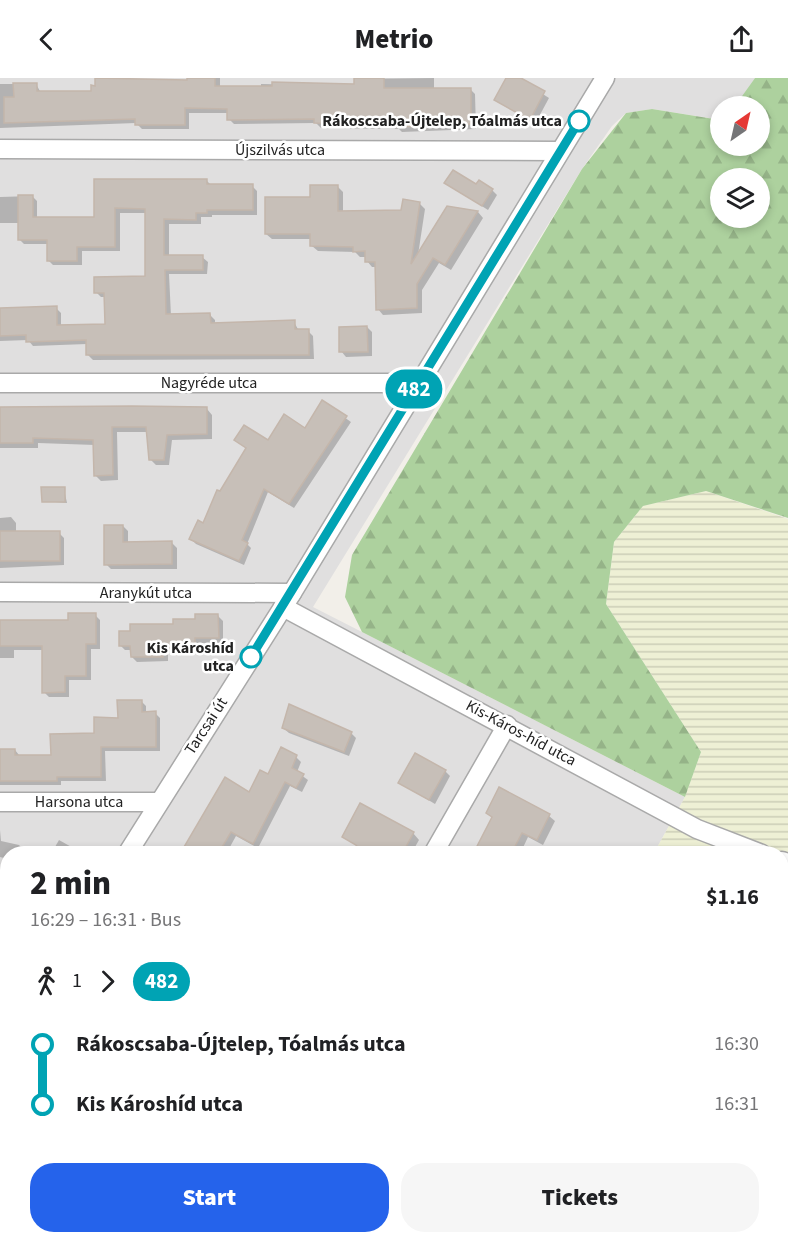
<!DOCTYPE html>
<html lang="en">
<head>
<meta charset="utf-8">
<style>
	:root { --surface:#fff; --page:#f6f6f6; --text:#202124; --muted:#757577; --accent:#2563eb }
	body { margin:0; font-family:"Source Sans 3",sans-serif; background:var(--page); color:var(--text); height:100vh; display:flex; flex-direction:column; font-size:22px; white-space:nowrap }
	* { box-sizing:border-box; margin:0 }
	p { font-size:20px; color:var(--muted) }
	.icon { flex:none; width:33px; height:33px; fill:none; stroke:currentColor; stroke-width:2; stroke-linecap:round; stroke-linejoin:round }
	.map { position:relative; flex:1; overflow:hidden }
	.sheet { position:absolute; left:0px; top:768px; width:789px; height:398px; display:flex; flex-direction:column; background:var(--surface); border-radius:24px 24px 0 0; box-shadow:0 3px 9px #0003 }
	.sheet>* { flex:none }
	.badge { padding:0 12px; border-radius:20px; font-size:21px; line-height:39px }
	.needle { width:39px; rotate:34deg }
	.fabs { position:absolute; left:710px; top:18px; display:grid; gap:12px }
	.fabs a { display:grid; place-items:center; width:60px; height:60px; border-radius:50%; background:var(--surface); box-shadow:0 3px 9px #0003; font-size:30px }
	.map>.badge { position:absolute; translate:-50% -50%; box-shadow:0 0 0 3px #fff }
	.legs { display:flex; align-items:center; gap:9px; height:66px; padding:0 30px; font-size:20px }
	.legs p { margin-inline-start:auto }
	.headline { display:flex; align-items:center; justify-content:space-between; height:102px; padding:0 30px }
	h1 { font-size:33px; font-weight:800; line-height:45px }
	.primary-button { display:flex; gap:12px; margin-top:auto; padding:12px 30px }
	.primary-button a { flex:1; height:69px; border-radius:24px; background:var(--accent); color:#fff; font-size:24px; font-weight:800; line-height:69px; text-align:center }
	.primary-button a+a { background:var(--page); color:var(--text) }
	ul { padding:0 30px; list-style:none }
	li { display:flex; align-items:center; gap:21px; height:60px; font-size:22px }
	li i { display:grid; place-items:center; width:9px; height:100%; margin:0 8px; background:currentColor }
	li i::after { content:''; width:15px; height:15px; margin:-8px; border:4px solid; border-radius:50%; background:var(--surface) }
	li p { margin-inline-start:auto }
	li:first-child i { background:linear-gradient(#0000 50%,currentColor 0) }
	li:last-child i { background:linear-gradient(currentColor 50%,#0000 0) }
	header { display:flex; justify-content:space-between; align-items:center; height:78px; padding:0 30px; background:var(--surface); font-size:27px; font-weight:800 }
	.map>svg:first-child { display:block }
</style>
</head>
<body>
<header><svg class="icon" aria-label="back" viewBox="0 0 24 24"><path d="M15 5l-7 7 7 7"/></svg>Metrio<svg class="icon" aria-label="share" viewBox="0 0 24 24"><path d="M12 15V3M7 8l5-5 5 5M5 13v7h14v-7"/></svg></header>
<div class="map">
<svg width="788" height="1165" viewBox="0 0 788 1165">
	<defs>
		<pattern id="farmland-rules" width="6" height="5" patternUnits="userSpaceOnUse" patternTransform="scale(1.5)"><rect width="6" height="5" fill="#eef0d5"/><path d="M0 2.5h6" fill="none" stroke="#ccceb7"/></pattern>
		<pattern id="forest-firs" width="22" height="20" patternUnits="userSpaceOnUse" patternTransform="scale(1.5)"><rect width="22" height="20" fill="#add19e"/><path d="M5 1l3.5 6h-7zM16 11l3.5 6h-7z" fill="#95b388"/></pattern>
	</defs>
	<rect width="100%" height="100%" fill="#f2efe9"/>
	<polygon fill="#e0dfdf" points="0,0 755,0 737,27 720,28 720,38 715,41 652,31 626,35 612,48 582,91 313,529 685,719 654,775 8,776 8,1158 441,1158 437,1165 0,1165"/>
	<g fill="url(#farmland-rules)">
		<polygon points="706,413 788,441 788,947 782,959 782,776 654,775 685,719 701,674 606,526 614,464 643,428"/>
		<polygon points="788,1059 788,1165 730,1165 733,1158 782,1158 782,1071"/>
		<polygon points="441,1158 673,1158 669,1165 437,1165"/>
	</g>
	<path fill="url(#forest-firs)" fill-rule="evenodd" d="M 755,0 L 788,0 L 788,440 L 706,413 L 643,428 L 614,464 L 606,526 L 701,674 L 685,719 L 362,554 L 345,519 L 352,477 L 582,91 L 626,35 L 652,31 L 714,41 L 720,38 L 720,68 L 759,68 L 759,28 L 735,28 ZM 720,100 L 759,100 L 759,140 L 720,140 Z"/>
	<g fill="#0003">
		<polygon points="96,0 124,0 124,4 189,4 189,0 220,0 220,10 261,10 261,6 355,8 355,1 434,0 434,11 470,11 475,16 476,51 402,54 399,51 321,50 316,45 234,46 229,41 229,35 189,35 189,51 142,51 136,45 0,50 0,6 36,6 41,15 92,15 96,9"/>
		<polygon points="508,0 518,0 549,20 535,46 496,21"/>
		<polygon points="206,102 212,108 252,108 257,113 257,137 212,137 212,139 201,139 201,146 169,146 169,179 202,179 208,184 207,196 169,196 171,238 210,237 215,242 215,247 294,244 299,253 308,253 313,258 314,281 93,282 88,277 87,266 33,268 28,262 0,263 0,231 56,230 61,235 61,248 106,247 105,219 101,219 96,214 146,199 146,135 120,135 120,173 82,173 82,187 53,187 48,182 48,166 24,166 19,161 19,145 0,145 0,119 32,118 37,123 37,140 95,140 95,103"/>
		<polygon points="446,105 477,108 492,112 497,117 488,132"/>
		<polygon points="338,109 343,114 343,134 403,134 419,125 425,131 418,177 448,130 478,134 483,140 451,192 439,185 422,212 422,235 383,237 378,231 377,189 372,189 367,183 367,179 360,179 355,174 318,173 312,168 312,161 272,161 266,156 312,121"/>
		<polygon points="367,249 372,254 372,278 346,279 341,273"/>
		<polygon points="323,324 351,344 294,430 268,414 247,466 251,470 244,487 196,466 191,461 204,447 247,371 236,362 268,364 306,352"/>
		<polygon points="0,331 207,331 212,337 212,361 172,362 169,387 156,387 151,382 148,354 117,354 118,402 101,403 95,397 95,367 38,365 38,370 0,370"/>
		<polygon points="64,411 67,425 43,423"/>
		<polygon points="11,439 16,445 16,455 59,455 64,460 64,487 0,490 0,440"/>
		<polygon points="123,448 128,453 128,465 172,465 177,470 177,491 111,491 106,486"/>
		<polygon points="95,537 100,542 100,571 91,571 91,602 69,602 69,619 49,619 44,614 44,572 14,572 14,580 0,580 0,542 69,544"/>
		<polygon points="218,538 223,543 223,565 200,565 200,574 168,574 168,583 137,584 132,579 132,572 125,572 120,567 174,548"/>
		<polygon points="141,623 146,628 146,635 155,635 160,640 160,673 105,673 106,703 61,703 61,707 0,707 0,672 15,672 19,677 52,679 96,657"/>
		<polygon points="283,650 351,655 356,660 349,678 289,655"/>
		<polygon points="296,679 301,684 297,694 308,702 302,714 290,708 258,770 236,758 226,776 193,776 186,769 269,698"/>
		<polygon points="445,693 450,698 435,726 400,705"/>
		<polygon points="500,711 549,738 555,743 543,767 528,759 520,776 475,776 493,741 488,735"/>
		<polygon points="0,752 1,763 19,767 27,776 8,776 8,781 0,779"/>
		<polygon points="413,755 419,762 411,776 365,776 366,773 344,759"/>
		<polygon points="59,762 82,775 82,776 51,776"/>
		<rect x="0" y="834" width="8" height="78"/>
		<polygon points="8,1094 8,1158 20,1158 15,1165 0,1165 0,1106"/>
		<polygon points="143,1158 194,1158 191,1165 139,1165"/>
		<polygon points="262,1158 317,1158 314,1165 275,1165"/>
		<polygon points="332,1158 370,1158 366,1165 345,1165"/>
	</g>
	<g fill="#c7bfb8" stroke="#c4b6ab" stroke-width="1.5">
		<polygon points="95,0 187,2 187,0 215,0 215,8 272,8 272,4 354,6 354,0 384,0 384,10 471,10 471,46 396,49 396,46 314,45 314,41 227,42 227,31 185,30 185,47 135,47 135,41 4,45 4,19 14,19 13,5 37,5 37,13 91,13 91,7 95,8"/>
		<polygon points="506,0 521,0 545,13 530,42 494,22"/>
		<polygon points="453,92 476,106 479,102 493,111 482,128 444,105"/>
		<polygon points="94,101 207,101 207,106 253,106 253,132 207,132 207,135 196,135 196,142 164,141 164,177 203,177 203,192 165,192 166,236 210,235 211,245 295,242 295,251 309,251 309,277 86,277 86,262 26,264 26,257 0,258 0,230 57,228 57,247 105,246 104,215 94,215 94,199 145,198 145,131 115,130 115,169 77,169 77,183 47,183 47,162 18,162 18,117 33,117 33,139 94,139"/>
		<polygon points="310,107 338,107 338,133 401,132 403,121 420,124 411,186 447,128 478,133 445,187 433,180 417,206 417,230 376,232 375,184 365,184 365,173 353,174 353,169 310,168 310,156 265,156 265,119 310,119"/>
		<polygon points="367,248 368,274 339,274 339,249"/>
		<polygon points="322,322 347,338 289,426 264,411 242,462 248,465 239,483 189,461 198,442 203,445 217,412 220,413 246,370 234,362 244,347 268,362 284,336 305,350"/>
		<polygon points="132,328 207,329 207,356 167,357 164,382 149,382 146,349 112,349 113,397 94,398 93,362 33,360 33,365 0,365 0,329"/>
		<polygon points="41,409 65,409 65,424 42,424"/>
		<polygon points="104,447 123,447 123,464 172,463 172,486 104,487"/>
		<rect x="0" y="453" width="60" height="30"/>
		<polygon points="68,535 96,535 96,566 86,566 86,598 65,598 65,614 42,615 42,568 0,568 0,542 68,542"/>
		<polygon points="195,536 218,536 219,560 195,560 195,569 163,570 163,579 131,579 130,568 119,568 119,553 130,553 130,546 173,546 173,541 195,541"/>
		<polygon points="117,622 142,622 142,634 156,633 156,669 101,669 101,699 57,699 57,703 0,703 0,671 15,671 15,677 51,677 50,656 94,655 94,639 118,640"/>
		<polygon points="289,626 352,654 344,674 282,650"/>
		<polygon points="281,669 297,677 292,690 304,696 296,710 285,704 253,766 231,754 218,776 194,776 184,769 225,699 249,714 260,692 268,696"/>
		<polygon points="415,675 446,692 429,722 398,705"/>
		<polygon points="499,709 550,736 537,762 522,755 511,776 473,776 492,739 486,735"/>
		<polygon points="360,725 414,754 402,776 363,776 356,767 342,759"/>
	</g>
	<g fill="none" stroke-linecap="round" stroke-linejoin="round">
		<g stroke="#a9a9a9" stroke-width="21">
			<g id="minor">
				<polyline points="0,71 560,73"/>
				<polyline points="0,305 418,305"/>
				<polyline points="0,514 292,515"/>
				<polyline points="283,529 697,751 762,776"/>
				<polyline points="0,724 157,724"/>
				<polyline points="127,776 292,515 605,0"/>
				<polyline points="433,776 507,647"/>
				<polyline points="782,783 788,785"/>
				<polyline points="0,931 8,931"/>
				<polyline points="0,992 8,979"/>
				<polyline points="214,1165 218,1158"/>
			</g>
		</g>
		<g stroke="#a06b00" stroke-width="27">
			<g id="major">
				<polyline points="782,1009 788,997"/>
				<polyline points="694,1165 698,1158"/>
			</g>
		</g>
		<use href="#minor" stroke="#fff" stroke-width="18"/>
		<use href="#major" stroke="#fcd6a4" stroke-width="24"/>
	</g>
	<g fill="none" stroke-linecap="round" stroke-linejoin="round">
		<g stroke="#fff" stroke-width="14">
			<polyline id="line-1" points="251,579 579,43"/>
		</g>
		<use href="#line-1" stroke="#00a3b4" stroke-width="9"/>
	</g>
	<g fill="#fff" stroke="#00a3b4" stroke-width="3">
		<circle cx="579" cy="43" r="10"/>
		<circle cx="251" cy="579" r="10"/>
	</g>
	<g text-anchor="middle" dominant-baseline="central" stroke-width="5" stroke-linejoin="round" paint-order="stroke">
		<g font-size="16" font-weight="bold" fill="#222" stroke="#fff" text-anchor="end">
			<text x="562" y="43">Rákoscsaba-Újtelep, Tóalmás utca</text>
			<text x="234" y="570">Kis Károshíd<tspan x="234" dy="18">utca</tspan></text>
		</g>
		<g font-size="16" fill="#222" stroke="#fff">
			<text x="280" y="72">Újszilvás utca</text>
			<text x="209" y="305">Nagyréde utca</text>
			<text x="146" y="515">Aranykút utca</text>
			<text transform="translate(206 648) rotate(-57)">Tarcsai út</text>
			<text transform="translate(521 655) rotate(28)">Kis-Káros-híd utca</text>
			<text x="79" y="724">Harsona utca</text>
		</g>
	</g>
</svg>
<div class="fabs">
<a><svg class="needle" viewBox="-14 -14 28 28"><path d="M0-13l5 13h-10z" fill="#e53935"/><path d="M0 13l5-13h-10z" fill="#757577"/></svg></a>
<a><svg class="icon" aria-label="layers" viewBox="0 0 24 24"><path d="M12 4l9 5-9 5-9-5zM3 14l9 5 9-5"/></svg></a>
</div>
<b class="badge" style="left:414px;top:311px;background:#00a3b4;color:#fff">482</b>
<section class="sheet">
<div class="headline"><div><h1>2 min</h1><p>16:29 – 16:31 · Bus</p></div><b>$1.16</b></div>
<div class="legs"><svg class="icon" aria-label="walk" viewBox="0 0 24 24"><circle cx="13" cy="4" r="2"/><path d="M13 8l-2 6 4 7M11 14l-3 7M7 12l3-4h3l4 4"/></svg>1<svg class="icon" aria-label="forward" viewBox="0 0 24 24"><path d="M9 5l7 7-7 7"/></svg><b class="badge" style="background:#00a3b4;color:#fff">482</b></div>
<ul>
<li><i style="color:#00a3b4"></i><b>Rákoscsaba-Újtelep, Tóalmás utca</b><p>16:30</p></li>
<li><i style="color:#00a3b4"></i><b>Kis Károshíd utca</b><p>16:31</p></li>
</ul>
<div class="primary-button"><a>Start</a><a>Tickets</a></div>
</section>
</div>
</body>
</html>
